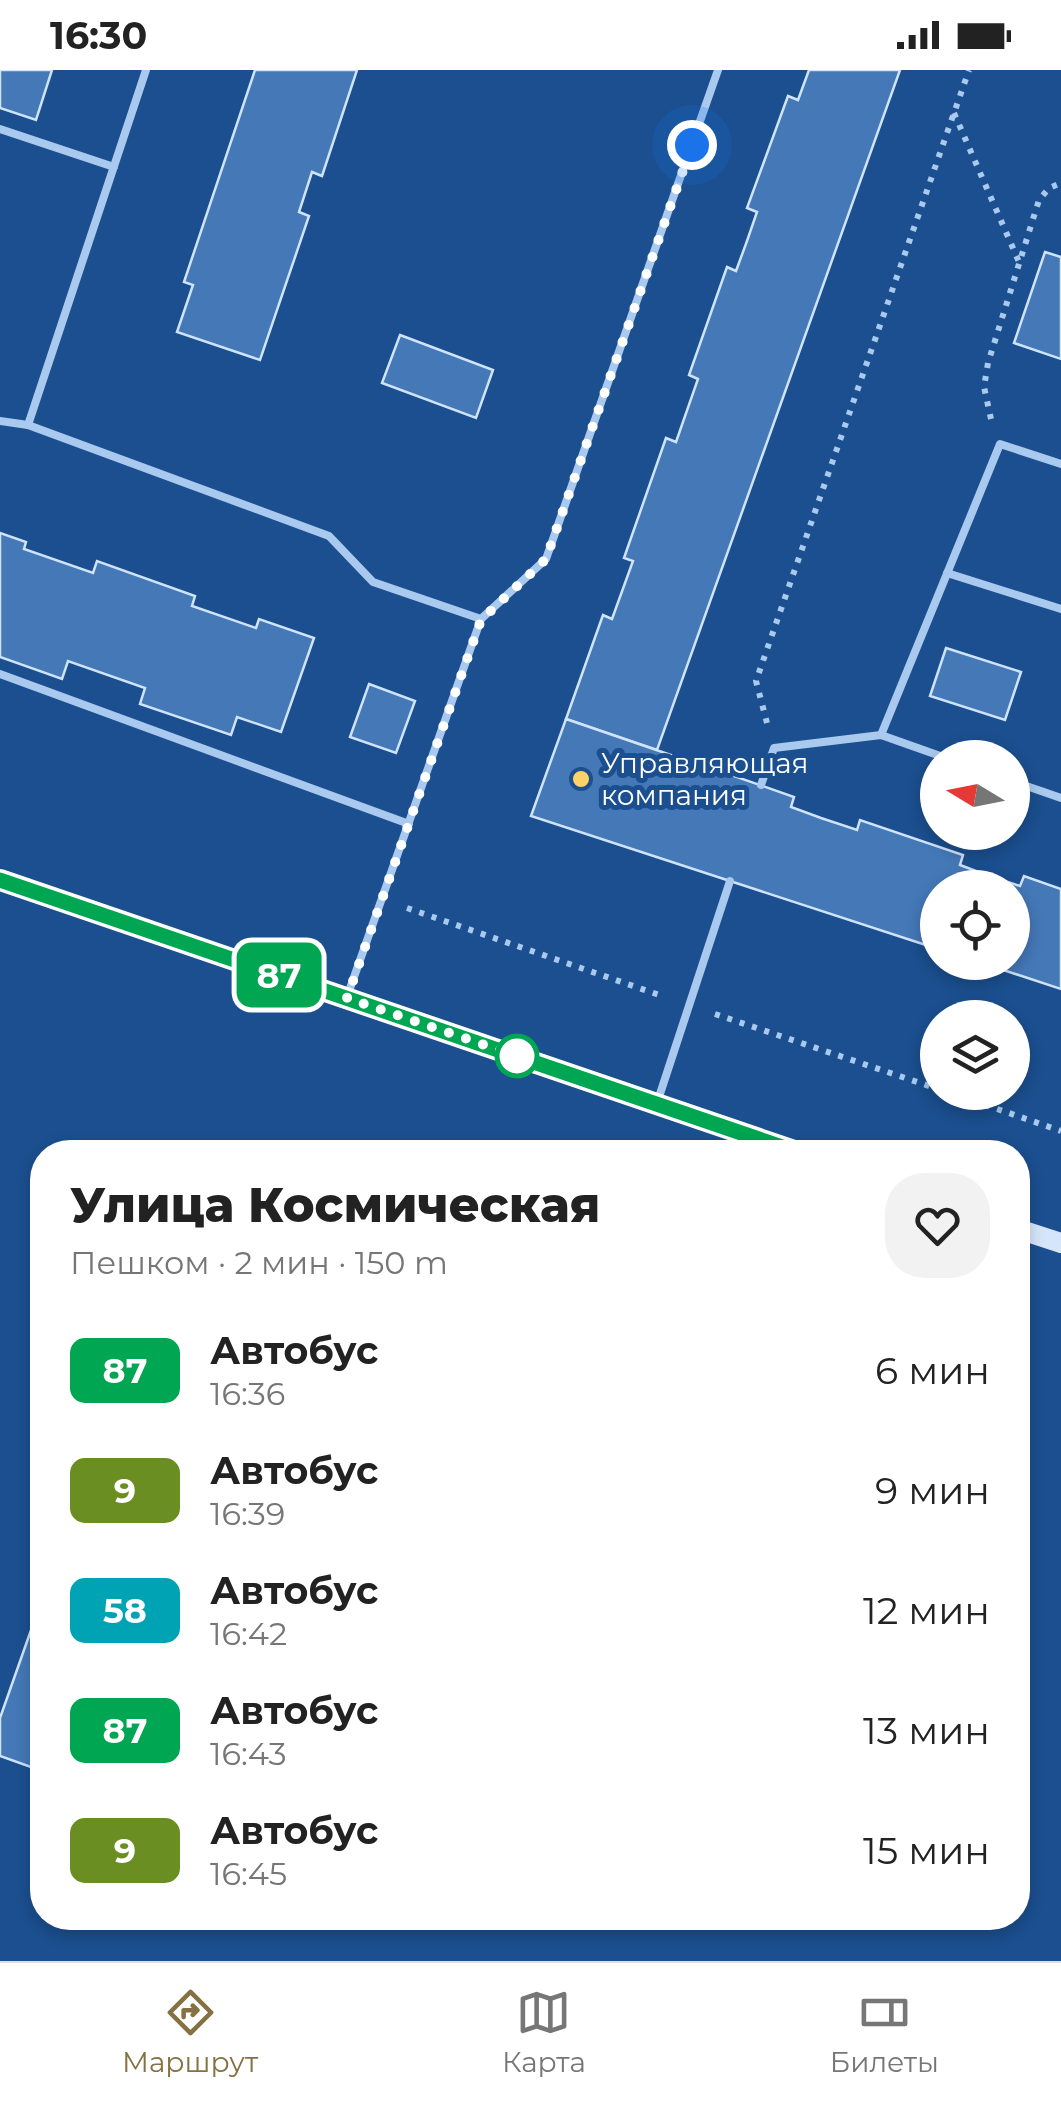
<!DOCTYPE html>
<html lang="ru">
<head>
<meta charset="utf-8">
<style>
	:root { --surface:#fff; --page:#f2f2f2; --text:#222; --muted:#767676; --line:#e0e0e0; --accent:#857141 }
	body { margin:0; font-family:Montserrat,sans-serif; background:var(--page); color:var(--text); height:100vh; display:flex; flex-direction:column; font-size:38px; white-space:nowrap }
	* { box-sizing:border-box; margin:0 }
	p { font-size:32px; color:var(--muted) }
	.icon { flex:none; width:55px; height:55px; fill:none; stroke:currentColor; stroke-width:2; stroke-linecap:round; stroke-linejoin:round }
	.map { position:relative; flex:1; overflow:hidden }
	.panel { position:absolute; left:30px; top:1070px; width:1000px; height:790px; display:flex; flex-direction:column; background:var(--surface); border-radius:40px; box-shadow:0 5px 15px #0003 }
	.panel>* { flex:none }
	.badge { padding:0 20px; border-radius:15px; font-size:35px; line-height:65px }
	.needle { width:65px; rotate:280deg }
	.buttons { position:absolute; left:920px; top:670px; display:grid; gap:20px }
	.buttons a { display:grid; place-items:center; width:110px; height:110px; border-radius:50%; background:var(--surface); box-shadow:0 5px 15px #0003; font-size:50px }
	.you { position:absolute; width:50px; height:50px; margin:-25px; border:8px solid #fff; border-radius:50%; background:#1a73e8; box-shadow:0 0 0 15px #1a73e833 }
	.map>.badge { position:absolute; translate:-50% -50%; box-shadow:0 0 0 5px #fff }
	.round { display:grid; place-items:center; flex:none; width:105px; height:105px; border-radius:40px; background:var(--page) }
	.head { display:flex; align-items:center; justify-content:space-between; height:170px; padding:0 40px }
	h1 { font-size:48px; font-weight:800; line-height:75px }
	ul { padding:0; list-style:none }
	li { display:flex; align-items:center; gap:30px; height:120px; padding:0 40px }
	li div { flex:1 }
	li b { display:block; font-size:38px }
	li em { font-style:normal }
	li .badge { min-width:110px; font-weight:700; text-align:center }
	.status { display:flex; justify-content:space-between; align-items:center; height:70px; padding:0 50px; background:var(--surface); direction:ltr }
	.status svg { height:28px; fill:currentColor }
	.tabs { display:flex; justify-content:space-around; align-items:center; height:140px; border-top:2px solid var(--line); background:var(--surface); font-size:28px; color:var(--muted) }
	.tabs a { display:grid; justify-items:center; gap:5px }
	.tabs .selected { color:var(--accent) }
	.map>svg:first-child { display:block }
</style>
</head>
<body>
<div class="status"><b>16:30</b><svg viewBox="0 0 49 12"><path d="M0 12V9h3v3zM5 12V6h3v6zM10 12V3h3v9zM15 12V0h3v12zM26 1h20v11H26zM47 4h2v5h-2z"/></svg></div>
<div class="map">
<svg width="1061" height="1891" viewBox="0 0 1061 1891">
	<rect width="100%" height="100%" fill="#1b4f8f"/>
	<g fill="#4478b7" stroke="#cfe3fa" stroke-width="2.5">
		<polygon points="0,0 52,0 36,50 0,38"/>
		<polygon points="255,0 357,0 322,106 312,102 299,142 309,146 260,290 177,262 193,215 184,212"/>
		<polygon points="809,0 900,0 657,680 566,649 603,545 612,549 633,491 624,488 666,368 676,372 698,309 689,305 727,197 736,201 747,171 757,142 747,138 788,26 798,30"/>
		<polygon points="1045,182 1061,187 1061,289 1014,273"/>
		<polygon points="400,265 493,300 476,348 382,313"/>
		<polygon points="0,463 26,472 24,479 93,503 97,491 195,526 192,536 256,558 259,549 314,568 281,662 237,647 231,665 140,634 145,618 68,591 62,609 0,587"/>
		<polygon points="946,578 1021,602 1005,650 930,626"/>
		<polygon points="369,614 415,631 396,683 350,667"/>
		<polygon points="566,649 671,685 667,696 691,704 694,692 794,727 791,737 821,748 857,760 860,750 963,785 960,795 989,806 1020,816 1024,806 1061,819 1061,919 979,892 1012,892 1012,818 938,818 938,879 531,746"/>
		<polygon points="42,1529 42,1701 0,1686 0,1648"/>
	</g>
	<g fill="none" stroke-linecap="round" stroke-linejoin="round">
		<g stroke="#a9c9ee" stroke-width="6" stroke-dasharray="5 8" stroke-linecap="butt">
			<polyline points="954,43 1019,192"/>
			<polyline points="991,349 984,317 988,293 1039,130 1049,118 1061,113"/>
			<polyline points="767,653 756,611 969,0"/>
			<polyline points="407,838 665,927"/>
			<polyline points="715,944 938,1019"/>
			<polyline points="948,1022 1061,1061"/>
		</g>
		<g stroke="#a9c9ee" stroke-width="8">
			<polyline points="0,59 114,97"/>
			<polyline points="0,351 28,355 329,466 373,512 481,549"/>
			<polyline points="28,355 146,0"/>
			<polyline points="947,503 1061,539"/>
			<polyline points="0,604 409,754"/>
			<polyline points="881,665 1000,374 1061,394"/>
			<polyline points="1012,711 1061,728"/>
			<polyline points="761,715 774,678 881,665 946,688"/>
			<polyline points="348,924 481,549 546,489 718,0"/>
			<polyline points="658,1030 730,811"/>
		</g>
		<g stroke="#d6e6fa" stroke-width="20">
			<polyline points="0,810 798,1082"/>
			<polyline points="1018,1159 1061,1173"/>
		</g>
	</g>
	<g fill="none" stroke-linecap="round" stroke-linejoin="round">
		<g stroke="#fff" stroke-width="22">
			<polyline id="line" points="0,810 797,1082"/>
		</g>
		<use href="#line" stroke="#00a651" stroke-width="15"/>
		<polyline stroke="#fff" stroke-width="10" stroke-dasharray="0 18" points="517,986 347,928 481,550 546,489 692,75"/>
	</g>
	<circle fill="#ffd166" stroke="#1b4f8f" stroke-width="4" cx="581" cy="709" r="10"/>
	<circle fill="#fff" stroke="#00a651" stroke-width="5" cx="517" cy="986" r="20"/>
	<g text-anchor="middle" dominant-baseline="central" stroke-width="10" stroke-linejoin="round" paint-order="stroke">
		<g font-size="28" fill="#fff" stroke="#1b4f8f" text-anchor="start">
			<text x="601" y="693">Управляющая<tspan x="601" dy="32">компания</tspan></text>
		</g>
	</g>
</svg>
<div class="buttons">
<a><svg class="needle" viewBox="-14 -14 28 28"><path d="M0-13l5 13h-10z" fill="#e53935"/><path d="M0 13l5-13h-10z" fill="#767676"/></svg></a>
<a><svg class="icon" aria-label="locate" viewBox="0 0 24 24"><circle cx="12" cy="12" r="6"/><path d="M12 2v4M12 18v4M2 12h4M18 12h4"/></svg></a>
<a><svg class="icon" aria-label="layers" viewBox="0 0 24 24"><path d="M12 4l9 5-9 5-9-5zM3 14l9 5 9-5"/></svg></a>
</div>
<div class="you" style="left:692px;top:75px"></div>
<b class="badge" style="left:279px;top:905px;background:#00a651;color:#fff">87</b>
<section class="panel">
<div class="head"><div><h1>Улица Космическая</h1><p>Пешком · 2 мин · 150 m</p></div><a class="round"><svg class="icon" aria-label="heart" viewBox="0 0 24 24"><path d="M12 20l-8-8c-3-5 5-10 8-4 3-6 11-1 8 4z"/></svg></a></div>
<ul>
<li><span class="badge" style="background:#00a651;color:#fff">87</span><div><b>Автобус</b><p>16:36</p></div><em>6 мин</em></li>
<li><span class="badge" style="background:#6b8e23;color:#fff">9</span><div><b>Автобус</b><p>16:39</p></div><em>9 мин</em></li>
<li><span class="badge" style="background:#00a3b4;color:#fff">58</span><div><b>Автобус</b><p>16:42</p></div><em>12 мин</em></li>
<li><span class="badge" style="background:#00a651;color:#fff">87</span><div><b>Автобус</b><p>16:43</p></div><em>13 мин</em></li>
<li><span class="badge" style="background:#6b8e23;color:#fff">9</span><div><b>Автобус</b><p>16:45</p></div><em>15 мин</em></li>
</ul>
</section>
</div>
<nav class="tabs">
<a class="selected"><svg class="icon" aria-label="directions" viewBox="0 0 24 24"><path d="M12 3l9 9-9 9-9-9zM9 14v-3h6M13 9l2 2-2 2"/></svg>Маршрут</a>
<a><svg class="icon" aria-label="map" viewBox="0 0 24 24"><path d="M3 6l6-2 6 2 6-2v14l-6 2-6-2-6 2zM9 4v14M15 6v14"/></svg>Карта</a>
<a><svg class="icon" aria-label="tickets" viewBox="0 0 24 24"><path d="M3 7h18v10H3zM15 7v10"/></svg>Билеты</a>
</nav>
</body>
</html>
